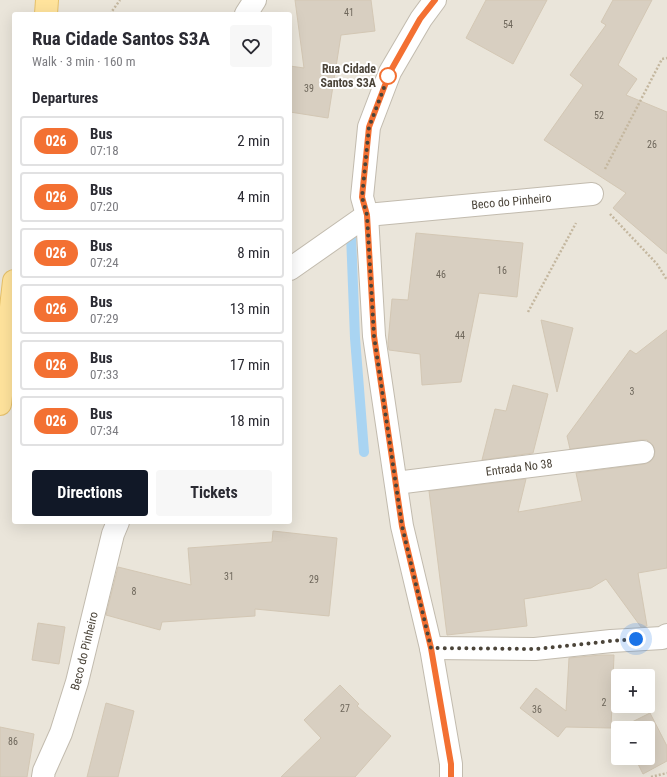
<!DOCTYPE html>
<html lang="en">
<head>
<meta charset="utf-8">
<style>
	:root { --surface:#fff; --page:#f7f7f7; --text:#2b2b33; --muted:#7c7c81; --line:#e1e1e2; --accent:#111827 }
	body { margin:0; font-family:"Roboto Condensed",sans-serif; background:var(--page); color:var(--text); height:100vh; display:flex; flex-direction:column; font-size:15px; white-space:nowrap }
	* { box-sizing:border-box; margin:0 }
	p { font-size:13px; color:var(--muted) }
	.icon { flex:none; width:22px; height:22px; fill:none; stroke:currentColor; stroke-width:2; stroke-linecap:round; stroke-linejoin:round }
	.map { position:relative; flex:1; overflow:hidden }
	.details { position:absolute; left:12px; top:12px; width:280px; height:512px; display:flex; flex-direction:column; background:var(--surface); border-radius:4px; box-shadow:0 4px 16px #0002 }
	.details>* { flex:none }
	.badge { padding:0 8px; border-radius:13px; font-size:14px; line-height:26px }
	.controls { position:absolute; left:611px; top:669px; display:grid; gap:8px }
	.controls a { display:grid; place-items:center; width:44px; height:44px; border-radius:4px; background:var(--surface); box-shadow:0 4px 16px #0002; font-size:20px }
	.you { position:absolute; width:20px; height:20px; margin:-10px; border:3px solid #fff; border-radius:50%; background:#1a73e8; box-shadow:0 0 0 6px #1a73e833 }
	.map>.badge { position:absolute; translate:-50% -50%; box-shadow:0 0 0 2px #fff }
	h2 { padding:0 20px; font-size:15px; line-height:36px }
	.round { display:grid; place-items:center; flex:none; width:42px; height:42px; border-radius:4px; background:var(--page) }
	.overview { display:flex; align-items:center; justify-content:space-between; height:68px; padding:0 20px }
	h1 { font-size:19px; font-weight:700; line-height:30px }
	.button { display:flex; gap:8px; margin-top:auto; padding:8px 20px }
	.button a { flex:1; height:46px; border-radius:4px; background:var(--accent); color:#fff; font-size:16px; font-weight:700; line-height:46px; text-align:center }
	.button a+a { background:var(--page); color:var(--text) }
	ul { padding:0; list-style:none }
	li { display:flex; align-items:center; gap:12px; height:50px; margin:0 8px 6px; padding:0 12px; border:2px solid var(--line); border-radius:4px }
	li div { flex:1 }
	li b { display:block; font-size:15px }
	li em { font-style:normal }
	li .badge { min-width:44px; font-weight:700; text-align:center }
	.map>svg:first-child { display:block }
</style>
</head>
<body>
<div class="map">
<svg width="667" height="777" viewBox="0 0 667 777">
	<rect width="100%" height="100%" fill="#f6f3ec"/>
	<path fill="#eae5da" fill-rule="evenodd" d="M 0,0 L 667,0 L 667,777 L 0,777 ZM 14,14 L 290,14 L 290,522 L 14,522 ZM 618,676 L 648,676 L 648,706 L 618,706 ZM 618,728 L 648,728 L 648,758 L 618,758 Z"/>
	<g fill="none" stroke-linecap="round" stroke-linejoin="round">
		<polyline stroke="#a9d4f2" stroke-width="10" points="351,234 355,338 364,452"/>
	</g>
	<g fill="#d8cfc1" stroke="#d3c7b4">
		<polygon points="295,0 371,0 375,31 341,35 328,118 290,112 290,66 304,68"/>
		<polygon points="486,0 547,0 513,64 466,38"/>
		<polygon points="613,0 652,0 618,65 637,79 626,95 667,112 667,254 613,208 626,193 544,140 583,85 570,75 606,25 601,22"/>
		<polygon points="416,233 523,243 517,297 479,293 461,382 422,385 420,354 389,350 388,343 392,299 408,300"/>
		<polygon points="541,320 573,328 557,392"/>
		<polygon points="667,330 667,568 638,573 647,626 641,627 606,579 591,588 524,599 527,626 447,635 429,491 526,479 518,512 582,501 576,473 645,464 650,462 654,457 655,451 653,445 647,440 641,440 570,449 567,436 630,350 636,354"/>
		<polygon points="513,385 548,394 533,453 482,460 495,409 506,411"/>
		<polygon points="273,531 337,538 329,616 255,609 255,616 162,622 160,630 106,615 118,567 191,585 188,548 272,542"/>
		<polygon points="38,623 65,627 59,664 32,660"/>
		<polygon points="601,655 614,655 611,728 566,727 558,737 520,708 536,688 566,711 569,658"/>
		<polygon points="340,685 359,704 357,706 391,736 355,777 281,777 321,738 304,720"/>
		<polygon points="106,703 134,711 118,777 87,777"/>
		<polygon points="650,713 667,746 667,761 643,774 635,758 648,758 648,728 620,728"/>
		<polygon points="0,727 34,734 27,777 0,777"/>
	</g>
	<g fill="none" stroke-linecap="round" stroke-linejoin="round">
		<g stroke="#c2bbae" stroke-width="24">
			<g id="minor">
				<polyline points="435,0 421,19 390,72 369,127 362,197 367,215 374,336 402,526 431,648 451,764 451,777"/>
				<polyline points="246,14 255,0"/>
				<path id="s1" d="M 290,269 L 367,215 L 592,194"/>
				<path id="s2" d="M 396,483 L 643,452"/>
				<polyline points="431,648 535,649 611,641 662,638 667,635"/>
				<path id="s3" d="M 43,777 L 44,771 L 61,733 L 77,682 L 113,534 L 118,522"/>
			</g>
		</g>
		<g stroke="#e6c16a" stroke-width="24">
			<g id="major">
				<polyline points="46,14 47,0"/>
				<polyline points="0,404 14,281"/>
			</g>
		</g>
		<g stroke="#c4b79f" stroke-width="2.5" stroke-dasharray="2 2" stroke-linecap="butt">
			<polyline points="110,14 120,0"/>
			<polyline points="605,169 662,59 667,58"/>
			<polyline points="610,214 657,264 667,280"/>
			<polyline points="528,312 576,223"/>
			<polyline points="651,777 667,773"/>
		</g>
		<use href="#minor" stroke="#fff" stroke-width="22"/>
		<use href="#major" stroke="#ffe39c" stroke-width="22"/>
	</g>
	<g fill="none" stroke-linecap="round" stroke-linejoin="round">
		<g stroke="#fff" stroke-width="9">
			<polyline id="line" points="435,0 420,19 390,72 369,127 362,197 367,215 374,336 402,526 431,648 451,764 451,777"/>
		</g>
		<use href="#line" stroke="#f37032" stroke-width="6"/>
		<polyline stroke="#4b4439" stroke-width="4" stroke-dasharray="0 7.2" points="388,76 390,72 369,127 362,197 367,215 374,336 402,526 431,648 536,649 611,641 636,639"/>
	</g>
	<circle fill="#fff" stroke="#f37032" stroke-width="2" cx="388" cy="76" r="8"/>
	<g text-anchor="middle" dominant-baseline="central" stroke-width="4" stroke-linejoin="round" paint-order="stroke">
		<g font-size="10" fill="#6e675b">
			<text x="349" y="12">41</text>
			<text x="508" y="24">54</text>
			<text x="309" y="88">39</text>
			<text x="599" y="115">52</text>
			<text x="652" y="144">26</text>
			<text x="502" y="270">16</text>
			<text x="441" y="274">46</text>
			<text x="460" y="335">44</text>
			<text x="632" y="391">3</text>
			<text x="229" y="576">31</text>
			<text x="314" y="579">29</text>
			<text x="134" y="591">8</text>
			<text x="604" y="702">2</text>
			<text x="345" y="708">27</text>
			<text x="537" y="709">36</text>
			<text x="13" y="741">86</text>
		</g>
		<g font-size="12" font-weight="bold" fill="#4b4439" stroke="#fff" text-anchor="end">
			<text x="376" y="69">Rua Cidade<tspan x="376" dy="14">Santos S3A</tspan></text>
		</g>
		<g font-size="12" fill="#4b4439" stroke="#fff">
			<text stroke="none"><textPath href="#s1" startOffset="239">Beco do Pinheiro</textPath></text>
			<text stroke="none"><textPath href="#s2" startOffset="124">Entrada No 38</textPath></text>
			<text stroke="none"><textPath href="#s3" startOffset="133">Beco do Pinheiro</textPath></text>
		</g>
	</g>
</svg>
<div class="controls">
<a>+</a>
<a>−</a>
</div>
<div class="you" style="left:636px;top:639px"></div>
<section class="details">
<div class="overview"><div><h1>Rua Cidade Santos S3A</h1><p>Walk · 3 min · 160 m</p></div><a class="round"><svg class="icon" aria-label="heart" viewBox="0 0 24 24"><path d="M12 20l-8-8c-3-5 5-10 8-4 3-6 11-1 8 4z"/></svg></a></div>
<h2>Departures</h2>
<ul>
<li><span class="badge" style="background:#f37032;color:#fff">026</span><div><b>Bus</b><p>07:18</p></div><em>2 min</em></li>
<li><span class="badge" style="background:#f37032;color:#fff">026</span><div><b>Bus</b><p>07:20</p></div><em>4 min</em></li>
<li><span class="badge" style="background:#f37032;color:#fff">026</span><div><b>Bus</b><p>07:24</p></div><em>8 min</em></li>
<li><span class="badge" style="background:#f37032;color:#fff">026</span><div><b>Bus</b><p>07:29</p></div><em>13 min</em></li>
<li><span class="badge" style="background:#f37032;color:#fff">026</span><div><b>Bus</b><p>07:33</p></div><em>17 min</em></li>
<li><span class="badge" style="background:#f37032;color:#fff">026</span><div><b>Bus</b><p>07:34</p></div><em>18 min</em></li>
</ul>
<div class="button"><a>Directions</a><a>Tickets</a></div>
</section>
</div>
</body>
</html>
